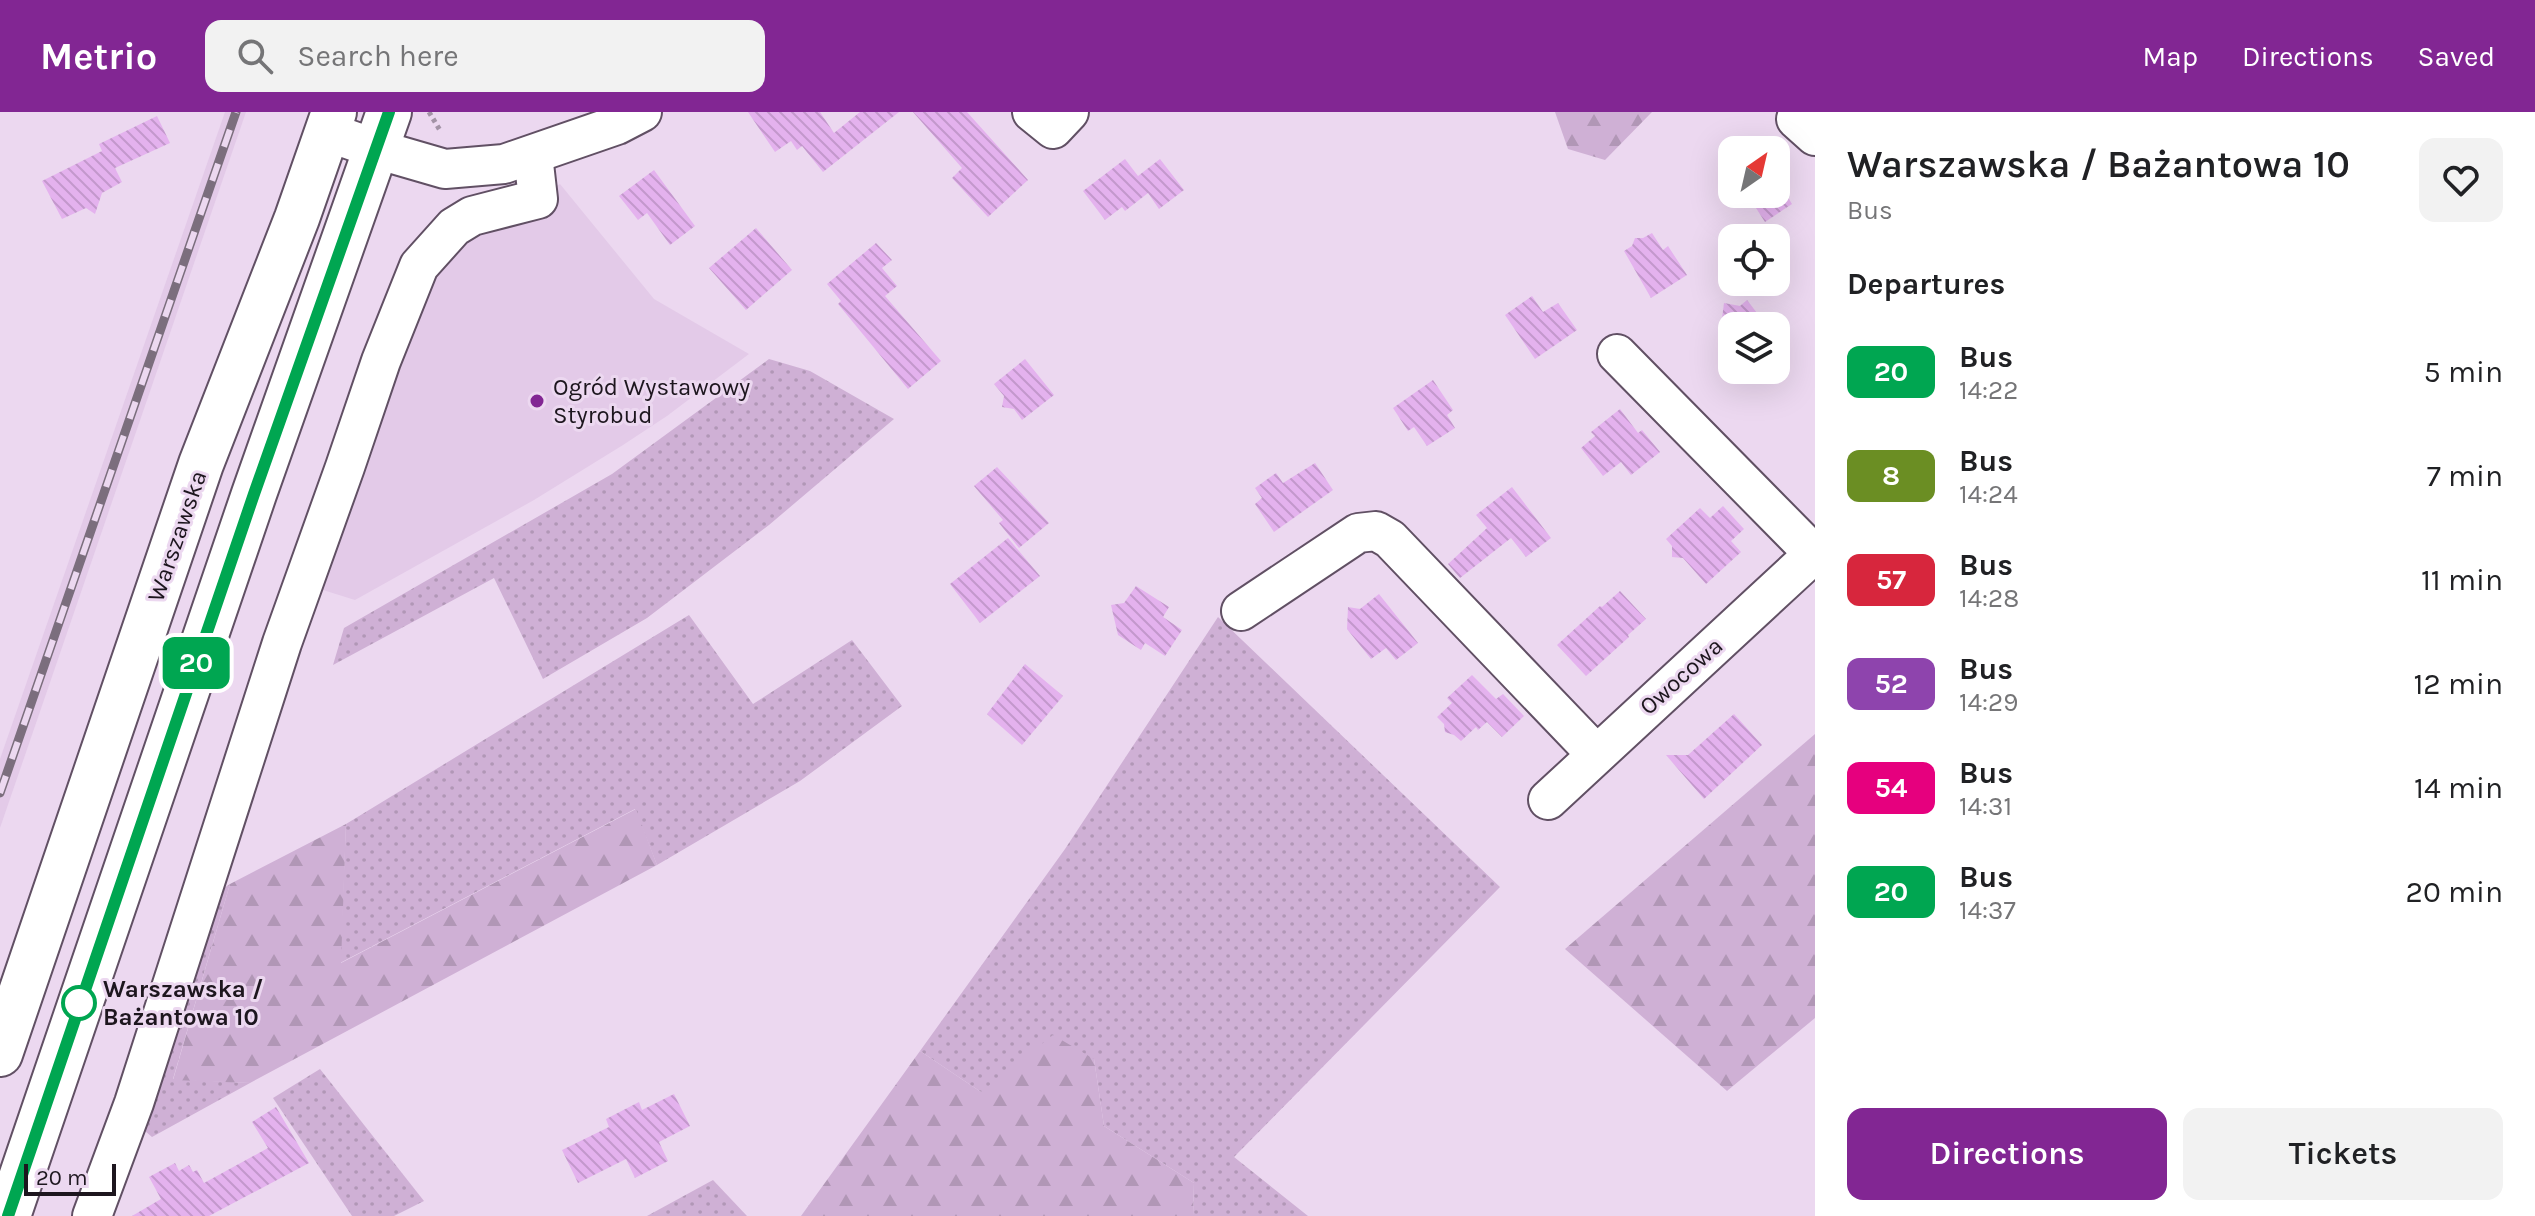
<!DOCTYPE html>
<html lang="en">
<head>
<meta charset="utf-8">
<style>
	:root { --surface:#fff; --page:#f2f2f2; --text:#202124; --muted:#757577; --accent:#822693 }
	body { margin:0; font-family:Karla,sans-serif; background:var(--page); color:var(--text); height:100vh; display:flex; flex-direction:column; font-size:30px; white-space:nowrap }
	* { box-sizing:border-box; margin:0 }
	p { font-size:26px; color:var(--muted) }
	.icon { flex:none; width:44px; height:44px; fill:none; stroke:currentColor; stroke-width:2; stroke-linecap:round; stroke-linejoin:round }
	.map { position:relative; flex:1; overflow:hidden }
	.panel { display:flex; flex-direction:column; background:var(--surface); width:720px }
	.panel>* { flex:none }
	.badge { padding:0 16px; border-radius:12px; font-size:28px; line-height:52px }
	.needle { width:52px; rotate:34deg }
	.fabs { position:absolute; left:1718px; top:24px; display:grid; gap:16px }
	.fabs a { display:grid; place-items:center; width:72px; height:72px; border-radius:16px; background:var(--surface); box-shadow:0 8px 32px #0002; font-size:40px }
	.scale { position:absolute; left:24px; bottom:20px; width:92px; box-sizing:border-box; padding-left:8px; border:4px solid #1d161e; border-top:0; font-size:22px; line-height:28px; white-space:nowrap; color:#1d161e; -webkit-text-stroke:6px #ecd8f0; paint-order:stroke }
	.map>.badge { position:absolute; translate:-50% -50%; box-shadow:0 0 0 4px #fff }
	h2 { padding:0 32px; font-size:30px; line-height:72px }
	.round { display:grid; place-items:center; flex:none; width:84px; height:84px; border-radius:16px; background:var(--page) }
	.summary { display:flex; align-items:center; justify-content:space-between; height:136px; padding:0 32px }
	h1 { font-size:38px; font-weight:600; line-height:60px }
	.cta { display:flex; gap:16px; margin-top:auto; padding:16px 32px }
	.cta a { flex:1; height:92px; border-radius:16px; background:var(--accent); color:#fff; font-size:32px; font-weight:600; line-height:92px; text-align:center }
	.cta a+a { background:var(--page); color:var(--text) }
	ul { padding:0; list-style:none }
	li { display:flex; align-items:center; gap:24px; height:104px; padding:0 32px }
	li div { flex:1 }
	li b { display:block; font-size:30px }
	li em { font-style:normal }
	li .badge { min-width:88px; font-weight:700; text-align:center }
	header { display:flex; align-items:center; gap:48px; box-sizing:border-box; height:112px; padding:0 40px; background:var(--accent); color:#fff }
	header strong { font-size:38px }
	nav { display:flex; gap:44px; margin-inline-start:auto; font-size:28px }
	.search { width:560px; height:72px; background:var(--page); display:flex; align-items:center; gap:20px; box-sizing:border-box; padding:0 28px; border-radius:16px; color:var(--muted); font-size:30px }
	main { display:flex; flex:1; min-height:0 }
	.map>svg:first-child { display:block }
</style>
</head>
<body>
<header>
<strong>Metrio</strong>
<div class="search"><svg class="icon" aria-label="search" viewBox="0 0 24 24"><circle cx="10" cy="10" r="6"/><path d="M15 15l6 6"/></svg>Search here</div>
<nav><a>Map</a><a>Directions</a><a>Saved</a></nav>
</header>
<main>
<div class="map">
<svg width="1815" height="1104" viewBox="0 0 1815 1104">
	<defs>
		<pattern id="grass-dots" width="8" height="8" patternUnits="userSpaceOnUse" patternTransform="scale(2)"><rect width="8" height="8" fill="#cfb0d5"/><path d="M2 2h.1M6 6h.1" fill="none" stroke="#b197b6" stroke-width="1.8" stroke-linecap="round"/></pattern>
		<pattern id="forest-firs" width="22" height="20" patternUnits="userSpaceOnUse" patternTransform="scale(2)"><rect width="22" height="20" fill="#cfb0d5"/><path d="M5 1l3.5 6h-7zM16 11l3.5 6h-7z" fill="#b197b6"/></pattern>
		<pattern id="building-back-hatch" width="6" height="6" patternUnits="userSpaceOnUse" patternTransform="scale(2)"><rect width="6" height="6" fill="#e4b2ee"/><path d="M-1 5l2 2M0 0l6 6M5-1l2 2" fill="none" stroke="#c398cc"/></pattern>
	</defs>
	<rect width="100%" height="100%" fill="#ecd8f0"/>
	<g fill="#e3cae8">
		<polygon points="225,0 246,0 0,716 0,647"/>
		<polygon points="560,72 654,187 749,242 667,304 623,333 534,388 355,488 323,478 432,145"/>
	</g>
	<g fill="url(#grass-dots)">
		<polygon points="769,247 810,259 894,307 769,413 647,506 543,567 494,466 333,553 344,516 612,362"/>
		<polygon points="689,503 753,592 852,528 902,594 800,669 657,753 635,697 340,851 346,712"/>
		<polygon points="1218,505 1500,775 1234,1045 1308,1104 1193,1104 1194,1071 1104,1014 1094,947 981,980 920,939 1065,737"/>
		<polygon points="230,772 173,967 250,971 152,1025 138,1013 215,782"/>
		<polygon points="320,957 424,1089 394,1104 352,1104 273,986"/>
		<polygon points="713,1068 747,1104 647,1104"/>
	</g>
	<g fill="url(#forest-firs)">
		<polygon points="1555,0 1652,0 1605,48 1568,37"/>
		<polygon points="1815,622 1815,906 1727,979 1565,837"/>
		<polygon points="636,697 657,753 250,971 173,968 230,772 346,712 341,851"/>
		<polygon points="1053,923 1094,947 1104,1014 1194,1071 1193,1104 801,1104 920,939 981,980"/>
	</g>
	<g fill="url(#building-back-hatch)">
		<polygon points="748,0 820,0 834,21 860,0 899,0 823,60 802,34 797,38 791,29 775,40"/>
		<polygon points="913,0 967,0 1028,68 988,105 952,66 962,56"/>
		<polygon points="157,4 170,31 115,56 122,70 102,81 95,102 86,96 62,107 42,69 102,39 99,32"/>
		<polygon points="1125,47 1138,64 1160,47 1184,78 1159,97 1148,81 1125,99 1122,95 1105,108 1083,79"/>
		<polygon points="654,58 695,114 670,133 647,101 638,108 619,84"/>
		<polygon points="1776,65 1792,92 1765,110 1747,82 1776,82"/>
		<polygon points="756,116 792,158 746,198 709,156"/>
		<polygon points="1652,121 1663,138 1668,134 1687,163 1651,186 1624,139 1632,134 1635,126 1643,126"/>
		<polygon points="876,131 892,148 882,156 897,174 885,184 941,249 908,277 838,192 841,189 827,172"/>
		<polygon points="1532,184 1543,200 1558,191 1577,218 1535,247 1505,203"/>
		<polygon points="1747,188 1767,214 1732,214 1732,238 1720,222 1724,191 1740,194"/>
		<polygon points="1776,225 1789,242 1776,252"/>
		<polygon points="1025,247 1054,283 1022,308 1014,297 1002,295 1004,284 994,272"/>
		<polygon points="1433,268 1453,298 1447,303 1455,316 1427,334 1414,315 1408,319 1393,296"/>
		<polygon points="1620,297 1638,321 1642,318 1660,340 1631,363 1621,350 1603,364 1581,336 1595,324 1591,320"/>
		<polygon points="1315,351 1333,378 1274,420 1255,392 1262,386 1255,376 1276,361 1283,371"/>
		<polygon points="997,355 1049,411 1019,436 999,411 1003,408 974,374"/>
		<polygon points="1512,375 1551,426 1526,445 1511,426 1460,466 1448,452 1487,416 1476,403"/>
		<polygon points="1723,394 1744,417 1731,429 1741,440 1706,472 1683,446 1672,445 1672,434 1666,427 1700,396 1710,406"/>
		<polygon points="1008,426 1040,464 980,511 950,472"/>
		<polygon points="1136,474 1169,495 1163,505 1182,518 1165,544 1145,531 1141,538 1118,523 1111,493 1124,491"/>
		<polygon points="1620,479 1646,507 1628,523 1629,525 1586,564 1557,533 1600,494 1602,495"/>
		<polygon points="1379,482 1418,531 1396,548 1386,536 1371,547 1347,517 1348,495 1360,497"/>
		<polygon points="1025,552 1063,584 1022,633 987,602"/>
		<polygon points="1472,563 1496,587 1503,582 1524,604 1502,625 1487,610 1478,618 1476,615 1461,629 1454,623 1445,620 1444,612 1437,605 1452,591 1447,586"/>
		<polygon points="1734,602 1762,633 1704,687 1666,643 1688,643"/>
		<polygon points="674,982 690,1014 659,1030 668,1049 635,1066 626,1047 578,1071 562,1038 609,1015 606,1007 639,990 642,998"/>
		<polygon points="276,995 309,1051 209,1104 132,1104 161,1087 149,1065 175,1051 179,1059 189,1053 193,1060 197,1058 204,1071 268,1036 252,1010"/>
	</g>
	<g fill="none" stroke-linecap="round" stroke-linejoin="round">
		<g stroke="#615064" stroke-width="42">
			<g id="minor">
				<polyline points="1032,0 1053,17 1069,0"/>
				<polyline points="1796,7 1815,24"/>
				<polyline points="328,20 376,37 445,57 504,52 617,13 642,0"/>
				<polyline points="1617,242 1814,442"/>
				<polyline points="1241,499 1358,421 1376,419 1390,427 1596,642"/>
				<polyline points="1548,688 1815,441"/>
				<polyline points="92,1104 134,991 282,531 345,355 381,249 419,154 454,115 472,104 538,87 533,43"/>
			</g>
		</g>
		<g stroke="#615064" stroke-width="48">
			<g id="major">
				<polyline points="0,942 201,352 297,106 334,0"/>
				<polyline points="8,1104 254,382 389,0"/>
			</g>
		</g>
		<polyline stroke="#a393a6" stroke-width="5" stroke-dasharray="4 4" stroke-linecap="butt" points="429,0 441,20"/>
		<use href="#minor" stroke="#fff" stroke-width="38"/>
		<use href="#major" stroke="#fff" stroke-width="44"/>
		<g stroke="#7b6e7d" stroke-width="9">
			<polyline id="rail" points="0,681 236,0"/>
		</g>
		<use href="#rail" stroke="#ecd8f0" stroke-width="6" stroke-dasharray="18" stroke-linecap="butt"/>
	</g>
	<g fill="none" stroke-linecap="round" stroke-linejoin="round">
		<g stroke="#fff" stroke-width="18">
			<polyline id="line" points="8,1104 254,382 389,0"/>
		</g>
		<use href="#line" stroke="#00a651" stroke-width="12"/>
	</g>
	<circle fill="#822693" stroke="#ecd8f0" stroke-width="3" cx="537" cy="289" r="8"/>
	<circle fill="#fff" stroke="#00a651" stroke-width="4" cx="79" cy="891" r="16"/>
	<g text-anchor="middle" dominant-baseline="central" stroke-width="6" stroke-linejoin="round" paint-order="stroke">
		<g font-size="24" fill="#1d161e" stroke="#ecd8f0" text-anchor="start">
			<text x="553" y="275">Ogród Wystawowy<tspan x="553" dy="28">Styrobud</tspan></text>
		</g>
		<g font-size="24" fill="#1d161e" stroke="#ecd8f0">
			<text transform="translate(177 424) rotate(-71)">Warszawska</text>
			<text transform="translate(1681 564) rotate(-42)">Owocowa</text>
		</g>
		<g font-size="24" font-weight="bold" fill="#1d161e" stroke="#ecd8f0" text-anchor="start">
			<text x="103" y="877">Warszawska /<tspan x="103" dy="28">Bażantowa 10</tspan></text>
		</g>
	</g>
</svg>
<div class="fabs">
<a><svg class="needle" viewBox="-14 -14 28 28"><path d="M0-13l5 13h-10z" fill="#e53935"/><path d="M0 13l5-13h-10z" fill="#757577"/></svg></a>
<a><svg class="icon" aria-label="locate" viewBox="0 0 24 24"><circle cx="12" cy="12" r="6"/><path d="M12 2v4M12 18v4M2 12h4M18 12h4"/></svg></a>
<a><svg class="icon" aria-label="layers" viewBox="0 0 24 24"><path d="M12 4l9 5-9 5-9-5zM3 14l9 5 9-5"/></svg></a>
</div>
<div class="scale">20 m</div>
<b class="badge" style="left:196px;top:551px;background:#00a651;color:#fff">20</b>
</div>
<section class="panel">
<div class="summary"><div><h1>Warszawska / Bażantowa 10</h1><p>Bus</p></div><a class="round"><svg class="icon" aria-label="heart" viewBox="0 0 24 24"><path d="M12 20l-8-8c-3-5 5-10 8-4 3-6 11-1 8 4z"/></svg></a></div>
<h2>Departures</h2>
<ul>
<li><span class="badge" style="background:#00a651;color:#fff">20</span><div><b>Bus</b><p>14:22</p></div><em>5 min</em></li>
<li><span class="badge" style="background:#6b8e23;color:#fff">8</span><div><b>Bus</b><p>14:24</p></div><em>7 min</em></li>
<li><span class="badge" style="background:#d7263d;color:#fff">57</span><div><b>Bus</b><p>14:28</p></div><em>11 min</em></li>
<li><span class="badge" style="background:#8e44ad;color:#fff">52</span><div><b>Bus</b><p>14:29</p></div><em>12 min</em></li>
<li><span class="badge" style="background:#e6007e;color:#fff">54</span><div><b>Bus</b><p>14:31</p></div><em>14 min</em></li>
<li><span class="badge" style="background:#00a651;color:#fff">20</span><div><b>Bus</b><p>14:37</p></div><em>20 min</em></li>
</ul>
<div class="cta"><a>Directions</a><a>Tickets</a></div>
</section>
</main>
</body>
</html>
